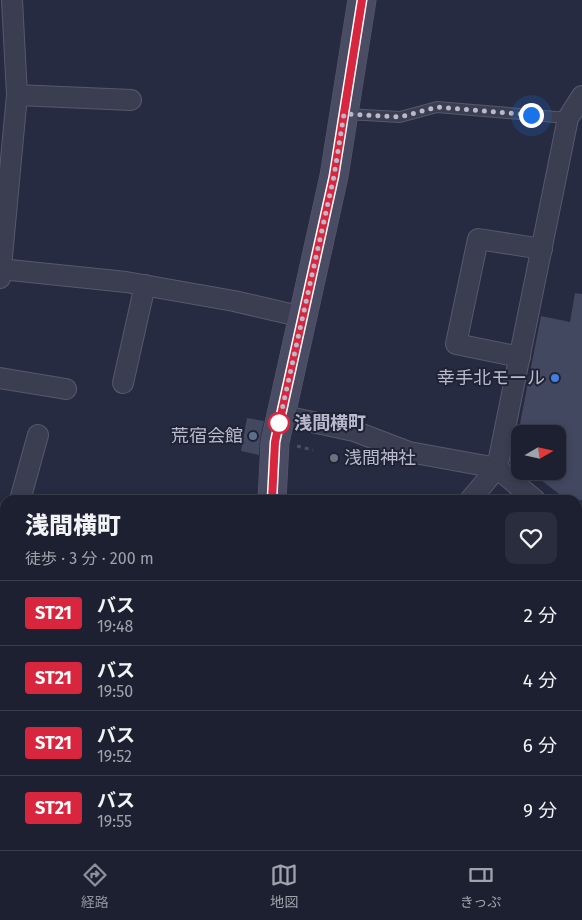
<!DOCTYPE html>
<html lang="ja">
<head>
<meta charset="utf-8">
<style>
	:root { --surface:#1d2031; --page:#2a2d3d; --text:#f1f3f6; --muted:#a0a3ab; --line:#3b3e4d; --accent:#8c9099 }
	body { margin:0; font-family:"Fira Sans","Noto Sans JP",sans-serif; background:var(--page); color:var(--text); height:100vh; display:flex; flex-direction:column; font-size:19px; white-space:nowrap }
	* { box-sizing:border-box; margin:0 }
	p { font-size:16px; color:var(--muted) }
	.icon { flex:none; width:28px; height:28px; fill:none; stroke:currentColor; stroke-width:2; stroke-linecap:round; stroke-linejoin:round }
	.map { position:relative; flex:1; overflow:hidden }
	.panel { position:absolute; left:0px; top:495px; width:582px; height:355px; display:flex; flex-direction:column; background:var(--surface); border-radius:15px 15px 0 0; box-shadow:0 2px 8px #0003,0 0 0 1px var(--line) }
	.panel>* { flex:none }
	.badge { padding:0 10px; border-radius:4px; font-size:18px; line-height:32px }
	.needle { width:32px; rotate:81deg }
	.controls { position:absolute; left:511px; top:425px; display:grid; gap:10px }
	.controls a { display:grid; place-items:center; width:55px; height:55px; border-radius:10px; background:var(--surface); box-shadow:0 2px 8px #0003,0 0 0 1px var(--line); font-size:25px }
	.you { position:absolute; width:25px; height:25px; margin:-12px; border:4px solid #fff; border-radius:50%; background:#1a73e8; box-shadow:0 0 0 8px #1a73e833 }
	.map>.badge { position:absolute; translate:-50% -50%; box-shadow:0 0 0 2px #fff }
	.round { display:grid; place-items:center; flex:none; width:52px; height:52px; border-radius:10px; background:var(--page) }
	.overview { display:flex; align-items:center; justify-content:space-between; height:85px; padding:0 25px }
	h1 { font-size:24px; font-weight:800; line-height:38px }
	ul { padding:0; list-style:none }
	li { display:flex; align-items:center; gap:15px; height:65px; padding:0 25px; border-top:1px solid var(--line) }
	li div { flex:1 }
	li b { display:block; font-size:19px }
	li em { font-style:normal }
	li .badge { min-width:55px; font-weight:700; text-align:center }
	.tabs { display:flex; justify-content:space-around; align-items:center; height:70px; border-top:1px solid var(--line); background:var(--surface); font-size:14px; color:var(--muted) }
	.tabs a { display:grid; justify-items:center; gap:2px }
	.tabs .current { color:var(--accent) }
	.map>svg:first-child { display:block }
</style>
</head>
<body>
<div class="map">
<svg width="582" height="850" viewBox="0 0 582 850">
	<rect width="100%" height="100%" fill="#272b41"/>
	<g fill="#434861">
		<polygon points="575,293 582,294 582,500 567,500 529,471 558,471 558,434 518,434 541,316 570,322"/>
		<polygon points="247,418 264,421 260,439 259,455 241,451"/>
	</g>
	<g fill="none" stroke-linecap="round" stroke-linejoin="round">
		<g stroke="#56596b" stroke-width="12">
			<polyline id="lane" points="346,114 400,117 437,107 568,118"/>
		</g>
		<g stroke="#56596b" stroke-width="22">
			<g id="street">
				<polyline points="17,95 131,100"/>
				<polyline points="0,269 126,282 234,301 303,317"/>
				<polyline points="0,278 17,95 12,0"/>
				<polyline points="520,357 456,344 478,239 542,249"/>
				<polyline points="0,378 66,389"/>
				<polyline points="123,383 145,285"/>
				<polyline points="280,415 354,431 409,452 497,468 535,500"/>
				<polyline points="20,500 38,435"/>
				<polyline points="470,500 497,468 568,118 582,96"/>
				<polyline points="578,536 582,540"/>
				<polyline points="0,545 5,547"/>
				<polyline points="0,716 5,716"/>
				<polyline points="578,746 582,747"/>
				<polyline points="0,767 5,734"/>
				<polyline points="578,808 582,808"/>
				<polyline points="110,850 110,845"/>
				<polyline points="541,850 541,845"/>
			</g>
		</g>
		<g stroke="#56596b" stroke-width="29">
			<g id="secondary">
				<polyline points="272,500 275,442 334,176 362,0"/>
				<polyline points="255,850 255,845"/>
			</g>
		</g>
		<g stroke="#434658" stroke-width="29">
			<g id="highway">
				<polyline points="578,627 582,625"/>
				<polyline points="0,787 5,786"/>
			</g>
		</g>
		<polyline stroke="#44545b" stroke-width="3" stroke-dasharray="4 4" stroke-linecap="butt" points="297,446 313,450"/>
		<use href="#lane" stroke="#3b3e51" stroke-width="10"/>
		<use href="#street" stroke="#3b3e51" stroke-width="20"/>
		<use href="#secondary" stroke="#494c63" stroke-width="28"/>
		<use href="#highway" stroke="#767258" stroke-width="28"/>
	</g>
	<g fill="none" stroke-linecap="round" stroke-linejoin="round">
		<g stroke="#fff" stroke-width="11">
			<polyline id="line" points="272,500 275,442 334,176 362,0"/>
		</g>
		<use href="#line" stroke="#d7263d" stroke-width="8"/>
		<polyline stroke="#b8bacb" stroke-width="5" stroke-dasharray="0 9" points="279,423 278,428 334,176 344,114 400,117 437,107 531,115"/>
	</g>
	<circle fill="#3f7fe0" stroke="#202336" stroke-width="2" cx="555" cy="378" r="5"/>
	<circle fill="#fff" stroke="#d7263d" stroke-width="2.5" cx="279" cy="423" r="10"/>
	<circle fill="#5c6f8a" stroke="#202336" stroke-width="2" cx="253" cy="436" r="5"/>
	<circle fill="#6b7280" stroke="#202336" stroke-width="2" cx="334" cy="458" r="5"/>
	<g text-anchor="middle" dominant-baseline="central" stroke-width="4" stroke-linejoin="round" paint-order="stroke">
		<g font-size="18" fill="#b8bacb" stroke="#202336" text-anchor="end">
			<text x="545" y="378">幸手北モール</text>
			<text x="243" y="436">荒宿会館</text>
			<text x="344" y="458" text-anchor="start">浅間神社</text>
		</g>
		<g font-size="18" font-weight="bold" fill="#b8bacb" stroke="#202336" text-anchor="start">
			<text x="294" y="423">浅間横町</text>
		</g>
	</g>
</svg>
<div class="controls">
<a><svg class="needle" viewBox="-14 -14 28 28"><path d="M0-13l5 13h-10z" fill="#e53935"/><path d="M0 13l5-13h-10z" fill="#a0a3ab"/></svg></a>
</div>
<div class="you" style="left:531px;top:115px"></div>
<section class="panel">
<div class="overview"><div><h1>浅間横町</h1><p>徒歩 · 3 分 · 200 m</p></div><a class="round"><svg class="icon" aria-label="heart" viewBox="0 0 24 24"><path d="M12 20l-8-8c-3-5 5-10 8-4 3-6 11-1 8 4z"/></svg></a></div>
<ul>
<li><span class="badge" style="background:#d7263d;color:#fff">ST21</span><div><b>バス</b><p>19:48</p></div><em>2 分</em></li>
<li><span class="badge" style="background:#d7263d;color:#fff">ST21</span><div><b>バス</b><p>19:50</p></div><em>4 分</em></li>
<li><span class="badge" style="background:#d7263d;color:#fff">ST21</span><div><b>バス</b><p>19:52</p></div><em>6 分</em></li>
<li><span class="badge" style="background:#d7263d;color:#fff">ST21</span><div><b>バス</b><p>19:55</p></div><em>9 分</em></li>
</ul>
</section>
</div>
<nav class="tabs">
<a class="current"><svg class="icon" aria-label="directions" viewBox="0 0 24 24"><path d="M12 3l9 9-9 9-9-9zM9 14v-3h6M13 9l2 2-2 2"/></svg>経路</a>
<a><svg class="icon" aria-label="map" viewBox="0 0 24 24"><path d="M3 6l6-2 6 2 6-2v14l-6 2-6-2-6 2zM9 4v14M15 6v14"/></svg>地図</a>
<a><svg class="icon" aria-label="tickets" viewBox="0 0 24 24"><path d="M3 7h18v10H3zM15 7v10"/></svg>きっぷ</a>
</nav>
</body>
</html>
